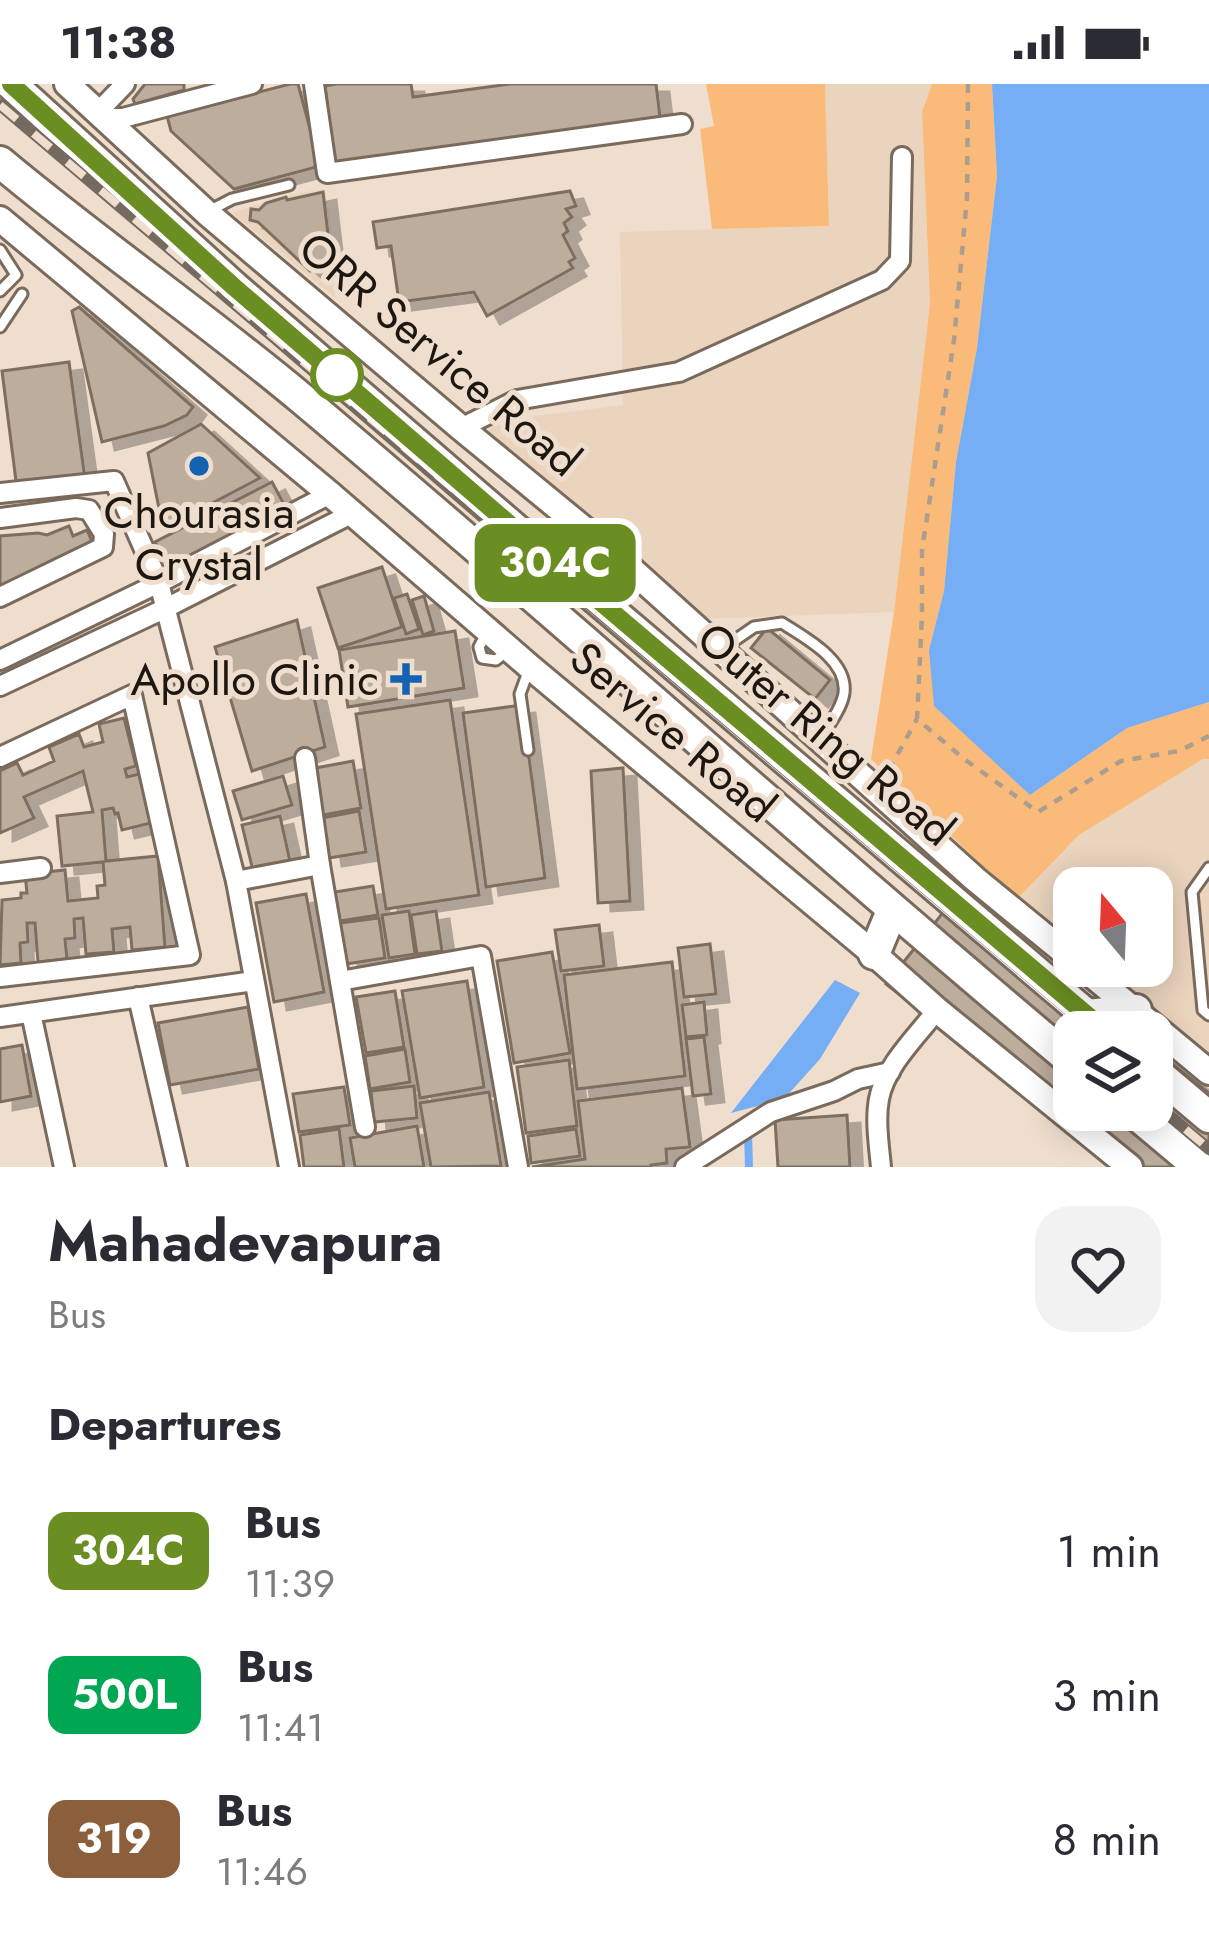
<!DOCTYPE html>
<html lang="en">
<head>
<meta charset="utf-8">
<style>
	:root { --surface:#fff; --page:#f2f2f3; --text:#2b2b33; --muted:#7c7c81 }
	body { margin:0; font-family:Jost,sans-serif; background:var(--page); color:var(--text); height:100vh; display:flex; flex-direction:column; font-size:45px; white-space:nowrap }
	* { box-sizing:border-box; margin:0 }
	p { font-size:39px; color:var(--muted) }
	.icon { flex:none; width:66px; height:66px; fill:none; stroke:currentColor; stroke-width:2; stroke-linecap:round; stroke-linejoin:round }
	.map { position:relative; height:1083px; overflow:hidden }
	.side { display:flex; flex-direction:column; background:var(--surface); flex:1 }
	.side>* { flex:none }
	.badge { padding:0 24px; border-radius:18px; font-size:42px; line-height:78px }
	.needle { width:78px; rotate:341deg }
	.tools { position:absolute; left:1053px; top:783px; display:grid; gap:24px }
	.tools a { display:grid; place-items:center; width:120px; height:120px; border-radius:24px; background:var(--surface); box-shadow:0 6px 30px #0003; font-size:60px }
	.map>.badge { position:absolute; translate:-50% -50%; box-shadow:0 0 0 6px #fff }
	h2 { padding:0 48px; font-size:45px; line-height:108px }
	.round { display:grid; place-items:center; flex:none; width:126px; height:126px; border-radius:36px; background:var(--page) }
	.overview { display:flex; align-items:center; justify-content:space-between; height:204px; padding:0 48px }
	h1 { font-size:57px; font-weight:700; line-height:90px }
	ul { padding:0; list-style:none }
	li { display:flex; align-items:center; gap:36px; height:144px; padding:0 48px }
	li div { flex:1 }
	li b { display:block; font-size:45px }
	li em { font-style:normal }
	li .badge { min-width:132px; font-weight:700; text-align:center }
	.status { display:flex; justify-content:space-between; align-items:center; height:84px; padding:0 60px; background:var(--surface); direction:ltr }
	.status svg { height:33px; fill:currentColor }
	.map>svg:first-child { display:block }
</style>
</head>
<body>
<div class="status"><b>11:38</b><svg viewBox="0 0 49 12"><path d="M0 12V9h3v3zM5 12V6h3v6zM10 12V3h3v9zM15 12V0h3v12zM26 1h20v11H26zM47 4h2v5h-2z"/></svg></div>
<div class="map">
<svg width="1209" height="1083" viewBox="0 0 1209 1083">
	<defs>
		<filter id="shadow"><feDropShadow dx="13" dy="8" stdDeviation="0" flood-color="#0004"/></filter>
	</defs>
	<rect width="100%" height="100%" fill="#efdece"/>
	<g fill="#ebd4be">
		<polygon points="825,0 932,0 922,28 930,219 894,528 700,535 481,351 503,336 623,321 620,148 829,142"/>
		<polygon points="325,105 336,179 335,214 232,129 282,112"/>
		<polygon points="1203,675 1209,675 1209,970 1100,882 1152,882 1152,804 1074,804 1074,861 1017,815 1079,751"/>
	</g>
	<g fill="#fabb7a">
		<polygon points="706,0 825,0 829,142 712,145 700,45 714,42"/>
		<polygon points="932,0 992,0 997,92 977,264 956,378 944,507 929,566 1030,711 1127,644 1209,618 1209,675 1203,675 1079,751 1017,815 871,675 894,528 930,219 922,28"/>
	</g>
	<g fill="#75aef4">
		<polygon points="992,0 1209,0 1209,618 1127,644 1030,711 934,622 929,566 944,507 956,378 977,264 997,92"/>
		<polygon points="835,896 860,909 820,975 784,1015 731,1029"/>
	</g>
	<g fill="none" stroke-linecap="round" stroke-linejoin="round">
		<polyline stroke="#75aef4" stroke-width="8" points="748,1048 749,1083"/>
	</g>
	<g fill="#bdad9d" stroke="#7d6e60" stroke-width="3" filter="url(#shadow)">
		<polygon points="145,0 184,0 184,6 135,20 133,15"/>
		<polygon points="290,0 298,0 320,82 234,105 171,47 167,32"/>
		<polygon points="336,0 411,0 413,13 510,0 656,0 661,41 335,84 325,2"/>
		<polygon points="570,107 576,122 566,125 572,133 564,139 568,147 563,151 575,174 569,178 573,184 487,232 474,208 399,218 391,162 377,164 373,138"/>
		<polygon points="323,108 332,184 310,187 258,138 250,136 251,125 259,126 266,119 286,113 287,116"/>
		<polygon points="79,223 193,323 187,331 164,342 102,358 72,227"/>
		<polygon points="69,278 85,395 17,405 2,287"/>
		<polygon points="201,340 260,394 163,445 148,369"/>
		<polygon points="272,398 286,424 169,485 155,458"/>
		<polygon points="69,442 73,452 87,446 93,460 0,505 0,452 38,449 47,451"/>
		<polygon points="382,483 402,543 338,564 318,504"/>
		<polygon points="407,510 419,545 406,550 394,514"/>
		<polygon points="424,512 434,547 423,551 412,516"/>
		<polygon points="297,536 325,663 252,687 215,563"/>
		<polygon points="767,544 830,596 815,615 751,564"/>
		<polygon points="455,547 464,604 348,623 339,566"/>
		<polygon points="450,616 479,811 386,825 356,630"/>
		<polygon points="522,621 545,794 486,803 463,629"/>
		<polygon points="124,634 136,682 125,685 127,693 139,690 151,739 122,746 118,729 115,730 113,724 102,726 106,777 158,772 165,863 132,866 130,843 112,845 114,868 86,870 83,834 74,835 75,854 65,855 67,875 38,878 35,839 27,839 28,858 20,859 21,879 0,881 2,816 21,814 21,809 27,809 25,790 65,786 68,817 98,814 97,802 105,801 103,778 62,782 57,732 93,728 83,687 24,713 34,734 0,749 0,687 17,679 23,691 54,677 49,663 79,650 84,663 103,658 99,640"/>
		<polygon points="353,677 361,724 318,732 310,685"/>
		<polygon points="623,684 630,817 598,819 591,687"/>
		<polygon points="283,692 292,721 242,736 233,707"/>
		<polygon points="359,727 366,768 329,774 322,734"/>
		<polygon points="280,732 291,782 254,791 242,741"/>
		<polygon points="373,802 378,831 340,837 335,808"/>
		<polygon points="306,810 324,908 274,918 256,819"/>
		<polygon points="957,811 1132,948 1074,948 1074,1026 1152,1026 1152,964 1209,1009 1209,1083 1118,1083 886,900"/>
		<polygon points="409,827 415,870 389,874 382,831"/>
		<polygon points="436,827 442,867 417,870 411,831"/>
		<polygon points="379,834 385,874 346,880 340,839"/>
		<polygon points="599,841 604,882 561,887 555,846"/>
		<polygon points="710,860 716,910 684,913 678,864"/>
		<polygon points="552,868 570,969 514,979 497,877"/>
		<polygon points="672,878 685,992 577,1005 564,891"/>
		<polygon points="467,897 484,1003 420,1014 402,907"/>
		<polygon points="395,907 404,963 366,969 356,913"/>
		<polygon points="704,918 707,951 686,953 682,921"/>
		<polygon points="248,923 259,985 170,1001 158,939"/>
		<polygon points="704,953 711,1010 693,1012 686,955"/>
		<polygon points="22,961 31,1012 0,1018 0,965"/>
		<polygon points="405,965 410,998 370,1005 365,972"/>
		<polygon points="569,976 577,1042 526,1049 517,983"/>
		<polygon points="414,1002 417,1034 374,1038 371,1007"/>
		<polygon points="344,1003 350,1041 299,1048 293,1010"/>
		<polygon points="682,1004 690,1063 666,1065 667,1079 651,1081 651,1083 532,1083 585,1075 578,1017"/>
		<polygon points="489,1008 501,1082 431,1083 420,1019"/>
		<polygon points="847,1031 850,1083 778,1083 775,1036"/>
		<polygon points="417,1042 424,1083 355,1083 350,1054"/>
		<polygon points="339,1045 344,1083 304,1083 300,1051"/>
		<polygon points="576,1045 580,1072 531,1079 528,1052"/>
	</g>
	<g fill="none" stroke-linecap="round" stroke-linejoin="round">
		<g stroke="#796a5c" stroke-width="15">
			<g id="service">
				<polyline points="209,127 232,115 289,101"/>
				<polyline points="0,166 16,191 0,207"/>
				<polyline points="0,243 22,210"/>
				<polyline points="486,550 479,563 482,574 496,576 506,568"/>
				<path d="M 725,563 L 754,543 L 782,539 C 805,554 848,576 844,609 C 842,624 829,640 822,653"/>
				<polyline points="528,666 520,610 528,588"/>
				<polyline points="1209,784 1192,808 1203,926 1209,931"/>
			</g>
		</g>
		<g stroke="#796a5c" stroke-width="24">
			<g id="minor">
				<polyline points="314,0 327,89 682,40"/>
				<polyline points="98,28 125,0"/>
				<polyline points="106,34 123,34 252,0"/>
				<polyline points="461,344 517,316 679,288 882,196 900,177 902,73"/>
				<polyline points="0,409 114,397 159,499 236,797 289,1083"/>
				<polyline points="0,434 76,424 89,426 104,450 103,463 0,513"/>
				<polyline points="0,576 159,499 330,410"/>
				<polyline points="0,602 164,525 351,430"/>
				<polyline points="0,673 132,611 190,871 0,893"/>
				<polyline points="305,674 320,781 365,1043"/>
				<polyline points="0,789 41,784"/>
				<polyline points="236,797 320,781"/>
				<polyline points="340,897 481,872 518,1083"/>
				<polyline points="138,913 177,1083"/>
				<polyline points="31,929 64,1083"/>
				<polyline points="0,933 254,897"/>
				<polyline points="685,1083 771,1028 834,1007 858,995 890,988"/>
				<path d="M 881,1083 C 879,1062 875,1036 879,1015 C 885,982 917,952 937,926"/>
			</g>
		</g>
		<g stroke="#796a5c" stroke-width="30">
			<g id="tertiary">
				<polyline points="67,0 207,129 461,344 612,468 975,795 1074,876"/>
				<polyline points="0,135 330,410 530,583 874,870 937,926 1130,1083"/>
				<polyline points="1081,882 1209,988"/>
			</g>
		</g>
		<g stroke="#796a5c" stroke-width="36">
			<g id="trunk">
				<polyline points="11,0 234,203 544,470 1107,948"/>
				<path d="M 0,78 C 98,160 203,232 301,314 C 561,532 813,761 1074,979"/>
				<polyline points="874,870 892,827"/>
				<polyline points="1087,931 1136,926"/>
				<polyline points="1152,985 1209,1033"/>
				<polyline points="1131,1026 1199,1083"/>
			</g>
		</g>
		<g stroke="#ab9e91" stroke-width="4.5" stroke-dasharray="9 9" stroke-linecap="butt">
			<polyline points="968,0 967,113 954,256 922,466 922,532 917,635 964,675 1038,728 1121,677 1179,667 1209,652"/>
			<polyline points="889,686 917,635"/>
		</g>
		<use href="#service" stroke="#fff" stroke-width="9"/>
		<use href="#minor" stroke="#fff" stroke-width="18"/>
		<use href="#tertiary" stroke="#fff" stroke-width="24"/>
		<use href="#trunk" stroke="#fff" stroke-width="30"/>
		<g stroke="#756a60" stroke-width="12">
			<g id="rail">
				<polyline points="0,21 1095,948"/>
				<polyline points="1152,1017 1209,1065"/>
			</g>
		</g>
		<use href="#rail" stroke="#efdece" stroke-width="8" stroke-dasharray="22" stroke-linecap="butt"/>
	</g>
	<g fill="none" stroke-linecap="round" stroke-linejoin="round">
		<g stroke="#fff" stroke-width="27">
			<polyline id="line" points="11,0 234,203 544,470 1107,948"/>
		</g>
		<use href="#line" stroke="#6b8e23" stroke-width="18"/>
	</g>
	<circle fill="#fff" stroke="#6b8e23" stroke-width="6" cx="337" cy="291" r="24"/>
	<g fill="#1562b1" stroke="#efdece" stroke-width="4.5">
		<circle cx="199" cy="382" r="12"/>
		<path d="M400 577h12v12h12v12h-12v12h-12v-12h-12v-12h12z"/>
	</g>
	<g text-anchor="middle" dominant-baseline="central" stroke-width="10" stroke-linejoin="round" paint-order="stroke">
		<g font-size="45" fill="#1d1711" stroke="#efdece">
			<text transform="translate(440 270) rotate(40)">ORR Service Road</text>
			<text transform="translate(673 648) rotate(40)">Service Road</text>
			<text transform="translate(826 650) rotate(40)">Outer Ring Road</text>
		</g>
		<g font-size="45" fill="#1d1711" stroke="#efdece">
			<text x="199" y="428">Chourasia<tspan x="199" dy="52">Crystal</tspan></text>
			<text x="379" y="595" text-anchor="end">Apollo Clinic</text>
		</g>
	</g>
</svg>
<div class="tools">
<a><svg class="needle" viewBox="-14 -14 28 28"><path d="M0-13l5 13h-10z" fill="#e53935"/><path d="M0 13l5-13h-10z" fill="#7c7c81"/></svg></a>
<a><svg class="icon" aria-label="layers" viewBox="0 0 24 24"><path d="M12 4l9 5-9 5-9-5zM3 14l9 5 9-5"/></svg></a>
</div>
<b class="badge" style="left:555px;top:479px;background:#6b8e23;color:#fff">304C</b>
</div>
<section class="side">
<div class="overview"><div><h1>Mahadevapura</h1><p>Bus</p></div><a class="round"><svg class="icon" aria-label="heart" viewBox="0 0 24 24"><path d="M12 20l-8-8c-3-5 5-10 8-4 3-6 11-1 8 4z"/></svg></a></div>
<h2>Departures</h2>
<ul>
<li><span class="badge" style="background:#6b8e23;color:#fff">304C</span><div><b>Bus</b><p>11:39</p></div><em>1 min</em></li>
<li><span class="badge" style="background:#00a651;color:#fff">500L</span><div><b>Bus</b><p>11:41</p></div><em>3 min</em></li>
<li><span class="badge" style="background:#8b5e3c;color:#fff">319</span><div><b>Bus</b><p>11:46</p></div><em>8 min</em></li>
</ul>
</section>
</body>
</html>
